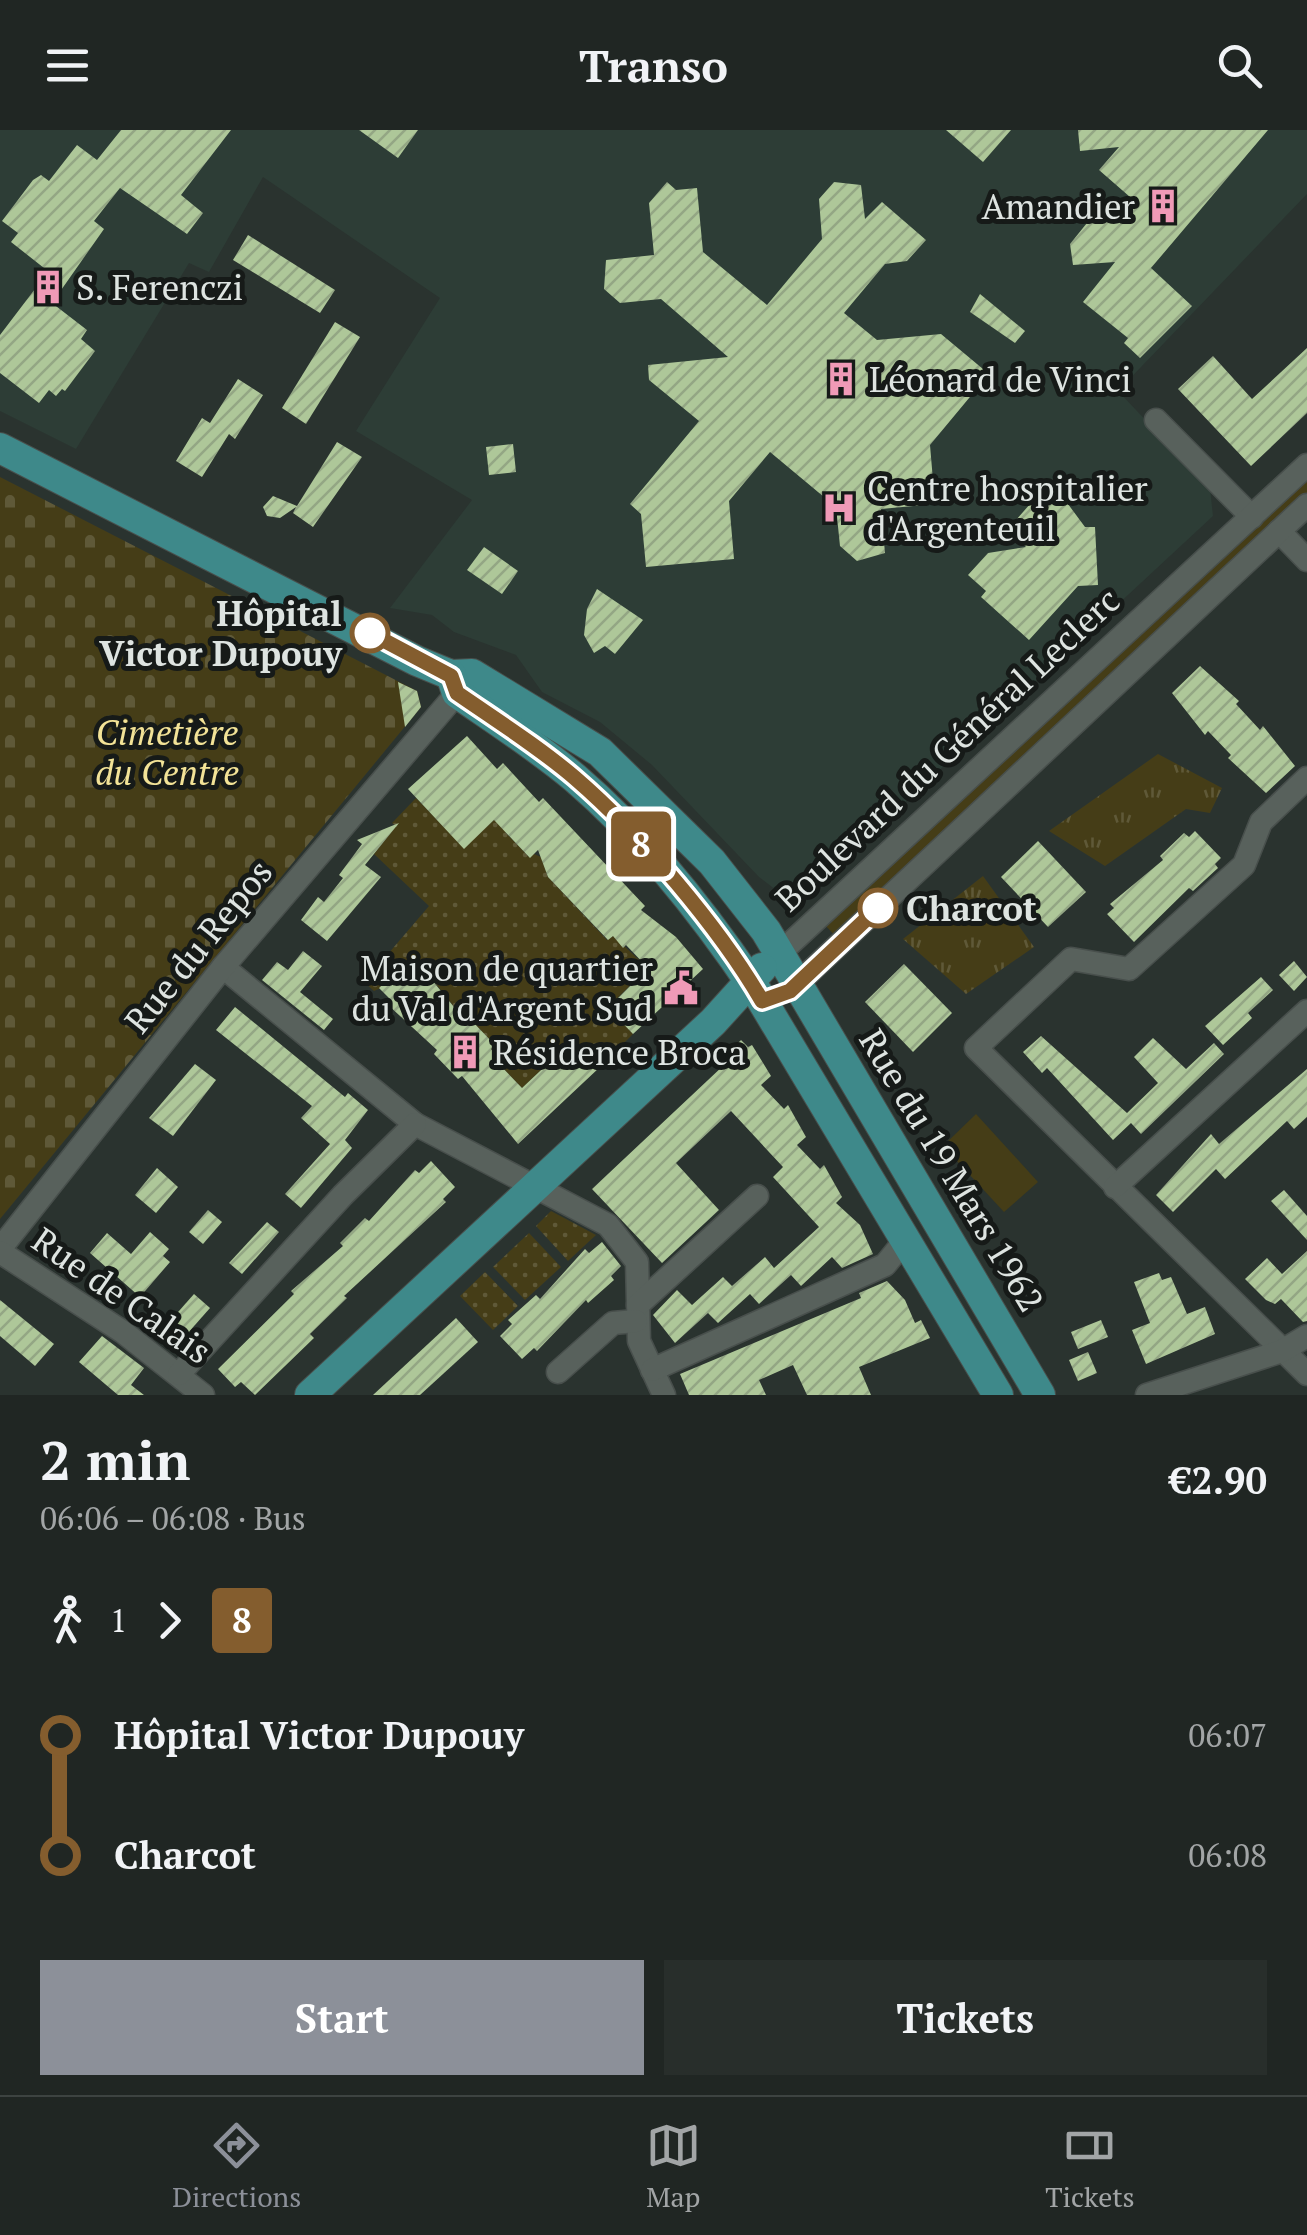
<!DOCTYPE html>
<html lang="en">
<head>
<meta charset="utf-8">
<style>
	:root { --surface:#202623; --page:#282e2b; --text:#f1f3f6; --muted:#a2a5a6; --line:#3d4341; --accent:#8c9099 }
	body { margin:0; font-family:"PT Serif",serif; background:var(--page); color:var(--text); height:100vh; display:flex; flex-direction:column; font-size:38px; white-space:nowrap }
	* { box-sizing:border-box; margin:0 }
	p { font-size:32px; color:var(--muted) }
	.icon { flex:none; width:55px; height:55px; fill:none; stroke:currentColor; stroke-width:2; stroke-linecap:round; stroke-linejoin:round }
	.map { position:relative; height:1265px; overflow:hidden }
	.drawer { display:flex; flex-direction:column; background:var(--surface); flex:1 }
	.drawer>* { flex:none }
	.badge { padding:0 20px; border-radius:8px; font-size:35px; line-height:65px }
	.map>.badge { position:absolute; translate:-50% -50%; box-shadow:0 0 0 5px #fff }
	.legs { display:flex; align-items:center; gap:15px; height:110px; padding:0 40px; font-size:32px }
	.legs p { margin-inline-start:auto }
	.overview { display:flex; align-items:center; justify-content:space-between; height:170px; padding:0 40px }
	h1 { font-size:55px; font-weight:800; line-height:75px }
	.button { display:flex; gap:20px; margin-top:auto; padding:20px 40px }
	.button a { flex:1; height:115px; border-radius:0px; background:var(--accent); color:#fff; font-size:40px; font-weight:800; line-height:115px; text-align:center }
	.button a+a { background:var(--page); color:var(--text) }
	ul { padding:0 40px; list-style:none }
	li { display:flex; align-items:center; gap:35px; height:120px; font-size:38px }
	li i { display:grid; place-items:center; width:15px; height:100%; margin:0 12px; background:currentColor }
	li i::after { content:''; width:25px; height:25px; margin:-12px; border:8px solid; border-radius:50%; background:var(--surface) }
	li p { margin-inline-start:auto }
	li:first-child i { background:linear-gradient(#0000 50%,currentColor 0) }
	li:last-child i { background:linear-gradient(currentColor 50%,#0000 0) }
	header { display:flex; justify-content:space-between; align-items:center; height:130px; padding:0 40px; background:var(--surface); font-size:45px; font-weight:800 }
	.menu { display:flex; justify-content:space-around; align-items:center; height:140px; border-top:2px solid var(--line); background:var(--surface); font-size:28px; color:var(--muted) }
	.menu a { display:grid; justify-items:center; gap:5px }
	.menu .selected { color:var(--accent) }
	.map>svg:first-child { display:block }
</style>
</head>
<body>
<header><svg class="icon" aria-label="menu" viewBox="0 0 24 24"><path d="M4 6h16M4 12h16M4 18h16"/></svg>Transo<svg class="icon" aria-label="search" viewBox="0 0 24 24"><circle cx="10" cy="10" r="6"/><path d="M15 15l6 6"/></svg></header>
<div class="map">
<svg width="1307" height="1265" viewBox="0 0 1307 1265">
	<defs>
		<pattern id="cemetery-stones" width="16" height="16" patternUnits="userSpaceOnUse" patternTransform="scale(2.5)"><rect width="16" height="16" fill="#453d17"/><path d="M2 7V4a2 2 0 0 1 4 0v3zM10 15v-3a2 2 0 0 1 4 0v3z" fill="#5f5938"/></pattern>
		<pattern id="park-tufts" width="24" height="20" patternUnits="userSpaceOnUse" patternTransform="scale(2.5)"><rect width="24" height="20" fill="#453d17"/><path d="M3 7l-1-3M5 7V3M7 7l1-3M15 17l-1-3M17 17v-4M19 17l1-3" fill="none" stroke="#5f5938"/></pattern>
		<pattern id="garden-dots" width="8" height="8" patternUnits="userSpaceOnUse" patternTransform="scale(2.5)"><rect width="8" height="8" fill="#453d17"/><path d="M2 2h.1M6 6h.1" fill="none" stroke="#5f5938" stroke-width="1.8" stroke-linecap="round"/></pattern>
		<pattern id="building-hatch" width="6" height="6" patternUnits="userSpaceOnUse" patternTransform="scale(2.5)"><rect width="6" height="6" fill="#aec799"/><path d="M-1 1l2-2M0 6l6-6M5 7l2-2" fill="none" stroke="#93a684"/></pattern>
	</defs>
	<rect width="100%" height="100%" fill="#2a332f"/>
	<polygon fill="#2d3d36" points="0,0 1307,0 1307,64 1118,261 1210,358 1213,386 820,751 787,761 776,760 759,747 652,635 600,592 542,562 516,525 454,502 432,485 390,478 472,370 356,301 440,168 263,47 209,142 189,133 76,319 0,281"/>
	<g fill="#453d17">
		<polygon points="1307,344 1307,367 836,807 825,795"/>
		<polygon points="976,984 1038,1052 1004,1082 943,1016"/>
	</g>
	<polygon fill="url(#cemetery-stones)" points="0,347 417,561 421,577 0,1089"/>
	<g fill="url(#park-tufts)">
		<polygon points="1158,624 1222,658 1210,683 1186,679 1105,736 1049,701"/>
		<polygon points="983,746 1034,817 966,864 903,809"/>
	</g>
	<g fill="url(#garden-dots)">
		<polygon points="416,668 464,718 498,686 506,703 529,727 534,724 541,727 548,747 607,810 613,806 648,838 608,877 633,904 600,937 574,909 522,958 499,934 502,931 491,919 495,915 471,890 467,893 424,839 374,861 364,852 429,776 374,724 396,696 392,693"/>
		<polygon points="551,1081 596,1105 568,1131 536,1096"/>
		<polygon points="529,1103 561,1137 525,1170 493,1137"/>
		<polygon points="485,1142 518,1176 493,1200 460,1166"/>
	</g>
	<g fill="url(#building-hatch)">
		<polygon points="121,0 231,0 181,65 203,83 187,104 120,58 94,91 104,99 52,173 87,200 81,209 95,221 65,261 62,259 56,266 49,260 39,273 0,243 0,205 38,155 34,152 44,138 11,112 18,103 2,91 33,50 41,45 49,51 77,15 97,30"/>
		<polygon points="359,0 418,0 398,28"/>
		<polygon points="946,0 1011,0 983,32"/>
		<polygon points="1078,0 1268,0 1151,138 1192,176 1140,228 1124,213 1128,208 1083,172 1115,132 1073,135 1070,114 1091,88 1115,85 1130,67 1099,40 1119,17 1080,21"/>
		<polygon points="667,52 676,60 697,58 703,122 767,175 822,109 819,69 834,52 861,55 865,89 882,72 926,110 907,131 885,134 844,183 877,210 941,204 989,244 930,315 935,374 881,379 885,423 857,431 840,416 836,377 770,322 729,371 734,429 646,437 641,384 630,374 699,291 649,250 648,235 728,227 661,169 620,173 604,159 606,130 654,125 649,73"/>
		<polygon points="248,105 335,160 320,183 233,130"/>
		<polygon points="980,164 1025,201 1015,213 970,182"/>
		<polygon points="335,192 360,207 306,294 282,278"/>
		<polygon points="1307,218 1307,283 1251,336 1178,259 1213,226 1252,269"/>
		<polygon points="238,249 263,265 235,309 229,304 202,347 176,331 202,288 210,293"/>
		<polygon points="337,312 362,327 313,397 293,383 296,377 280,388 267,386 263,377 273,366 297,376"/>
		<polygon points="513,314 516,342 489,345 486,317"/>
		<polygon points="1061,351 1065,370 1085,397 1095,397 1098,455 1078,456 1029,510 981,467 986,461 968,445 988,423 1026,417 1007,400 1047,355"/>
		<polygon points="484,417 518,441 502,464 467,440"/>
		<polygon points="597,459 643,490 615,524 605,516 594,523 584,505 587,479"/>
		<polygon points="1200,536 1239,571 1236,574 1260,600 1263,596 1295,636 1266,663 1228,628 1231,625 1208,601 1205,605 1172,563"/>
		<polygon points="398,552 417,561 421,577 405,597"/>
		<polygon points="467,606 497,639 503,633 539,672 543,668 645,776 641,780 676,807 703,839 633,904 608,878 648,838 626,815 623,818 613,806 608,810 548,747 538,720 530,728 494,690 464,719 408,659"/>
		<polygon points="399,693 365,735 381,747 327,811 301,790 318,767 324,772 343,748 339,745 362,714 357,710"/>
		<polygon points="1195,701 1221,728 1215,734 1218,738 1193,761 1189,758 1134,812 1107,784 1114,778 1110,774 1163,730 1160,726 1184,703 1189,707"/>
		<polygon points="1038,711 1086,762 1048,797 1001,747"/>
		<polygon points="303,821 322,836 300,862 333,889 324,900 262,850 277,832 288,840"/>
		<polygon points="408,830 420,842 423,839 467,893 471,890 495,915 491,919 502,931 499,934 522,958 574,909 600,937 518,1014 462,946 458,949 434,924 437,920 387,874 391,870 379,858"/>
		<polygon points="1294,831 1307,847 1294,861 1279,845"/>
		<polygon points="904,834 952,883 913,922 865,872"/>
		<polygon points="1261,847 1273,860 1248,883 1252,888 1223,915 1205,896"/>
		<polygon points="235,877 345,967 348,963 368,980 345,1010 352,1018 301,1078 285,1064 330,1014 301,988 312,976 216,900"/>
		<polygon points="1041,906 1127,983 1158,953 1134,927 1153,908 1186,939 1214,913 1224,924 1141,1004 1131,993 1113,1010 1047,938 1042,943 1023,922"/>
		<polygon points="741,910 748,917 752,915 771,946 761,955 784,979 788,975 806,1007 797,1015 820,1039 824,1035 842,1067 836,1073 860,1095 873,1124 842,1138 832,1127 801,1156 791,1145 759,1174 750,1164 718,1193 708,1183 675,1213 653,1185 677,1160 692,1175 723,1147 732,1156 765,1127 774,1138 819,1097 773,1047 783,1037 731,981 676,1033 719,1080 662,1133 592,1059 724,935 719,931"/>
		<polygon points="195,934 216,950 173,1006 149,988"/>
		<polygon points="1307,939 1307,987 1294,999 1287,991 1225,1049 1216,1039 1173,1082 1156,1065 1211,1004 1219,1014"/>
		<polygon points="431,1031 455,1057 443,1069 446,1072 344,1166 347,1168 310,1204 314,1208 255,1265 241,1252 235,1257 218,1239 294,1164 291,1161 343,1116 340,1113 365,1088 369,1091 415,1040 419,1043"/>
		<polygon points="157,1038 178,1057 156,1083 135,1065"/>
		<polygon points="1284,1060 1307,1086 1307,1110 1271,1071"/>
		<polygon points="208,1080 222,1092 203,1114 189,1102"/>
		<polygon points="267,1092 279,1102 242,1144 229,1133"/>
		<polygon points="150,1102 169,1119 163,1126 170,1132 140,1167 90,1123 107,1103 131,1124"/>
		<polygon points="602,1112 621,1136 611,1146 614,1150 588,1173 586,1170 537,1221 534,1218 522,1229 500,1206 512,1194 508,1190 536,1165 540,1169 585,1119 589,1123"/>
		<polygon points="1307,1121 1307,1191 1303,1192 1281,1169 1275,1174 1266,1170 1245,1149 1267,1128 1282,1144"/>
		<polygon points="1159,1143 1162,1150 1171,1147 1187,1184 1205,1177 1215,1204 1146,1234 1132,1200 1150,1193 1134,1152"/>
		<polygon points="887,1151 905,1170 915,1193 921,1190 930,1208 859,1237 871,1265 807,1265 793,1235 759,1250 766,1265 689,1265 680,1244 861,1168 859,1163"/>
		<polygon points="194,1164 210,1178 187,1204 171,1190"/>
		<polygon points="0,1170 54,1214 35,1236 0,1206"/>
		<polygon points="456,1188 478,1212 420,1265 373,1265"/>
		<polygon points="1101,1190 1108,1207 1078,1219 1071,1202"/>
		<polygon points="102,1206 144,1238 131,1255 144,1265 118,1265 79,1232"/>
		<polygon points="1088,1222 1097,1243 1078,1251 1069,1230"/>
	</g>
	<g fill="none" stroke-linecap="round" stroke-linejoin="round">
		<g stroke="#484f4c" stroke-width="25">
			<g id="minor">
				<polyline points="1156,290 1252,387"/>
				<polyline points="1279,401 1307,430"/>
				<polyline points="1307,648 1261,692 1244,735 1129,839 1071,829 976,918 1307,1244"/>
				<polyline points="780,823 1307,335"/>
				<polyline points="223,837 415,994 608,1095 637,1132 639,1211 664,1265"/>
				<polyline points="798,853 1307,375"/>
				<polyline points="1115,1057 1307,881"/>
				<polyline points="0,1119 223,837 457,563"/>
				<polyline points="0,1122 123,1202 203,1265"/>
				<polyline points="638,1175 757,1066"/>
				<polyline points="652,1240 885,1135 906,1109"/>
				<polyline points="558,1242 613,1193 636,1191"/>
				<polyline points="179,1244 343,1065 415,994"/>
				<polyline points="1147,1265 1282,1221 1307,1206"/>
			</g>
		</g>
		<g stroke="#484f4c" stroke-width="32">
			<g id="major">
				<polyline points="0,318 417,531 451,545 472,544 600,622 712,732 766,801 1040,1265"/>
				<path d="M 451,545 L 457,563 C 496,590 538,617 575,648 C 645,708 706,786 757,862 L 998,1265"/>
				<polyline points="310,1265 713,892 762,838"/>
			</g>
		</g>
		<use href="#minor" stroke="#58615c" stroke-width="22"/>
		<use href="#major" stroke="#3e898a" stroke-width="30"/>
	</g>
	<g fill="none" stroke-linecap="round" stroke-linejoin="round">
		<g stroke="#fff" stroke-width="22">
			<path id="line-1" d="M 370,503 L 451,546 L 457,563 C 496,590 539,617 575,648 C 640,704 719,797 762,871 L 790,861 L 878,778"/>
		</g>
		<use href="#line-1" stroke="#845d2e" stroke-width="15"/>
	</g>
	<defs>
		<g id="building-bare" transform="scale(2.7)"><path d="M-4-6H4V6H1V3H-1V6H-4ZM-2.5-4.3h1.7v1.8h-1.7ZM.8-4.3h1.7v1.8H.8ZM-2.5-1h1.7V.8h-1.7ZM.8-1h1.7V.8H.8Z" fill="#f09ab7" stroke="#161a18" stroke-width="2.5" paint-order="stroke"/></g>
		<g id="hospital-bare" transform="scale(2.7)"><path d="M-5-5h3v3.5h4V-5h3V5h-3V1.5h-4V5h-3Z" fill="#f09ab7" stroke="#161a18" stroke-width="2.5" paint-order="stroke"/></g>
		<g id="civic-bare" transform="scale(2.7)"><path d="M-.6-6.5H3V-4.5H.6V-3L4-1V1h2V6H-6V1h2V-1L-.6-3ZM-1.2 2.5V6h2.4V2.5Z" fill="#f09ab7" stroke="#161a18" stroke-width="2.5" paint-order="stroke"/></g>
	</defs>
	<g fill-rule="evenodd">
		<use href="#building-bare" x="1163" y="76"/>
		<use href="#building-bare" x="48" y="157"/>
		<use href="#building-bare" x="841" y="249"/>
		<use href="#hospital-bare" x="839" y="378"/>
		<use href="#civic-bare" x="681" y="858"/>
		<use href="#building-bare" x="465" y="922"/>
	</g>
	<g fill="#fff" stroke="#845d2e" stroke-width="5">
		<circle cx="370" cy="503" r="18"/>
		<circle cx="878" cy="778" r="18"/>
	</g>
	<g text-anchor="middle" dominant-baseline="central" stroke-width="10" stroke-linejoin="round" paint-order="stroke">
		<g font-size="35" fill="#dee4e1" stroke="#161a18" text-anchor="start">
			<text x="1135" y="76" text-anchor="end">Amandier</text>
			<text x="76" y="157">S. Ferenczi</text>
			<text x="869" y="249">Léonard de Vinci</text>
			<text x="867" y="358">Centre hospitalier<tspan x="867" dy="40">d'Argenteuil</tspan></text>
			<text x="653" y="838" text-anchor="end">Maison de quartier<tspan x="653" dy="40">du Val d'Argent Sud</tspan></text>
			<text x="493" y="922">Résidence Broca</text>
		</g>
		<g font-size="35" font-weight="bold" fill="#dee4e1" stroke="#161a18" text-anchor="end">
			<text x="342" y="483">Hôpital<tspan x="342" dy="40">Victor Dupouy</tspan></text>
			<text x="906" y="778" text-anchor="start">Charcot</text>
		</g>
		<g font-size="35" font-style="italic" fill="#f3e397" stroke="#161a18">
			<text x="167" y="602">Cimetière<tspan x="167" dy="40">du Centre</tspan></text>
		</g>
		<g font-size="35" fill="#dee4e1" stroke="#161a18">
			<text transform="translate(947 619) rotate(-43)">Boulevard du Général Leclerc</text>
			<text transform="translate(198 816) rotate(-51)">Rue du Repos</text>
			<text transform="translate(952 1040) rotate(59)">Rue du 19 Mars 1962</text>
			<text transform="translate(122 1165) rotate(35)">Rue de Calais</text>
		</g>
	</g>
</svg>
<b class="badge" style="left:641px;top:714px;background:#845d2e;color:#fff">8</b>
</div>
<section class="drawer">
<div class="overview"><div><h1>2 min</h1><p>06:06 – 06:08 · Bus</p></div><b>€2.90</b></div>
<div class="legs"><svg class="icon" aria-label="walk" viewBox="0 0 24 24"><circle cx="13" cy="4" r="2"/><path d="M13 8l-2 6 4 7M11 14l-3 7M7 12l3-4h3l4 4"/></svg>1<svg class="icon" aria-label="forward" viewBox="0 0 24 24"><path d="M9 5l7 7-7 7"/></svg><b class="badge" style="background:#845d2e;color:#fff">8</b></div>
<ul>
<li><i style="color:#845d2e"></i><b>Hôpital Victor Dupouy</b><p>06:07</p></li>
<li><i style="color:#845d2e"></i><b>Charcot</b><p>06:08</p></li>
</ul>
<div class="button"><a>Start</a><a>Tickets</a></div>
</section>
<nav class="menu">
<a class="selected"><svg class="icon" aria-label="directions" viewBox="0 0 24 24"><path d="M12 3l9 9-9 9-9-9zM9 14v-3h6M13 9l2 2-2 2"/></svg>Directions</a>
<a><svg class="icon" aria-label="map" viewBox="0 0 24 24"><path d="M3 6l6-2 6 2 6-2v14l-6 2-6-2-6 2zM9 4v14M15 6v14"/></svg>Map</a>
<a><svg class="icon" aria-label="tickets" viewBox="0 0 24 24"><path d="M3 7h18v10H3zM15 7v10"/></svg>Tickets</a>
</nav>
</body>
</html>
